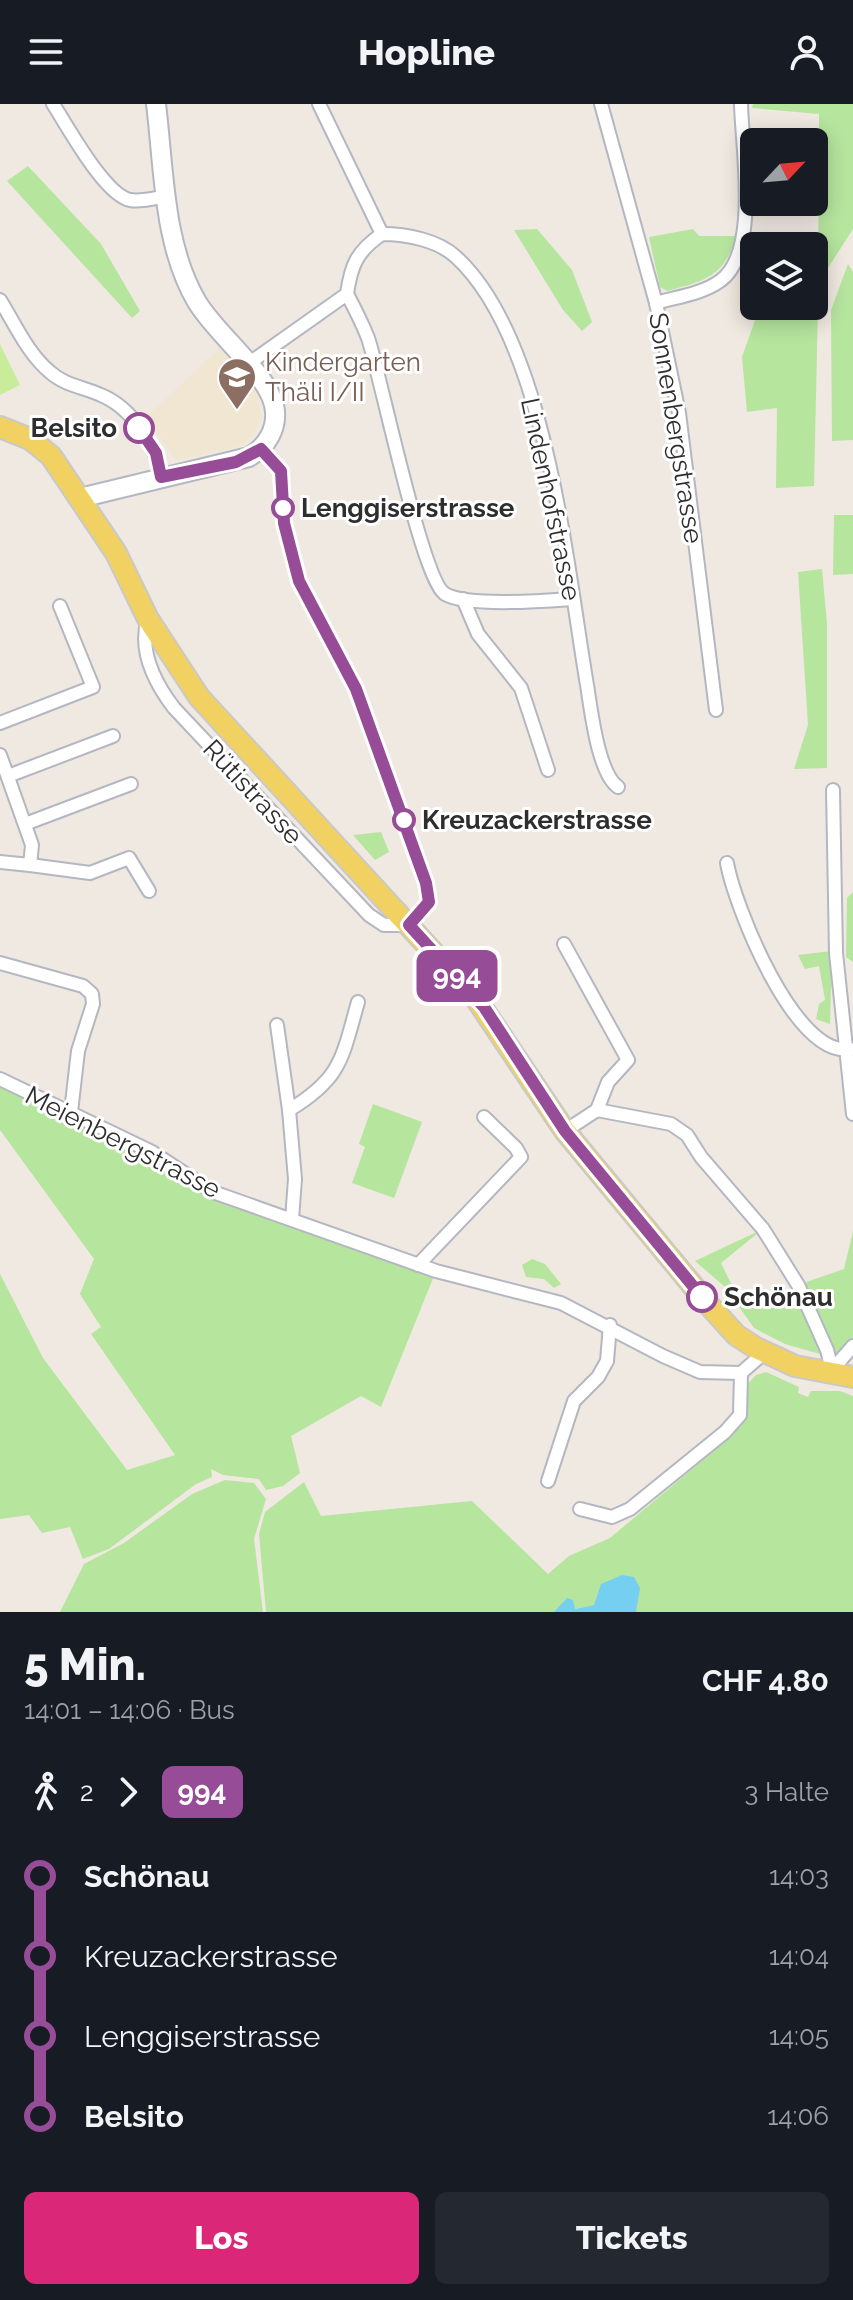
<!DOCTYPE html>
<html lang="de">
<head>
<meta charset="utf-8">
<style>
	:root { --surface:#171b24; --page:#242831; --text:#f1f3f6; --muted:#9ea1a6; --accent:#db2777 }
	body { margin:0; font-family:Raleway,sans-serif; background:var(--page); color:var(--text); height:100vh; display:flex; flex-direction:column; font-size:30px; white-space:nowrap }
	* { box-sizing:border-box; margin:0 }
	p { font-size:26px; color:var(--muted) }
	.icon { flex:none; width:44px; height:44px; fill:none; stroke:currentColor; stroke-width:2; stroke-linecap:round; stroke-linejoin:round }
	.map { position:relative; height:1508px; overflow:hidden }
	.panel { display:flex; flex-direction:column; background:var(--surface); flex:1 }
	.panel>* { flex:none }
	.badge { padding:0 16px; border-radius:12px; font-size:28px; line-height:52px }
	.needle { width:52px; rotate:64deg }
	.controls { position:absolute; left:740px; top:24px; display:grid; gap:16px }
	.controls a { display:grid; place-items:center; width:88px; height:88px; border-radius:12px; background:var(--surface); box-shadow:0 4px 20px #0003; font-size:40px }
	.map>.badge { position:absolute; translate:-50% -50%; box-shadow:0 0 0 4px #fff }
	.legs { display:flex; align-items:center; gap:12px; height:88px; padding:0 24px; font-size:26px }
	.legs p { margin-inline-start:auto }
	.headline { display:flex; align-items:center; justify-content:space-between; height:136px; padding:0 24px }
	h1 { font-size:44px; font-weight:800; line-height:60px }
	.button { display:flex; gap:16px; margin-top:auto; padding:16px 24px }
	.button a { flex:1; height:92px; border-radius:12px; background:var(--accent); color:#fff; font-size:32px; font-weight:800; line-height:92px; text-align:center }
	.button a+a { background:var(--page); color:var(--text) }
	ul { padding:0 24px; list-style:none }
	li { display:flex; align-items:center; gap:28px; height:80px; font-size:30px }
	li i { display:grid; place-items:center; width:12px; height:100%; margin:0 10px; background:currentColor }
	li i::after { content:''; width:20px; height:20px; margin:-10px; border:6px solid; border-radius:50%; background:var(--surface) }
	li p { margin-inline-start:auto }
	li:first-child i { background:linear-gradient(#0000 50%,currentColor 0) }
	li:last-child i { background:linear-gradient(currentColor 50%,#0000 0) }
	header { display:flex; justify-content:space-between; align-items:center; height:104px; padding:0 24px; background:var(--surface); font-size:36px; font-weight:800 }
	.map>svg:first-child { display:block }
</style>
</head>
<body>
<header><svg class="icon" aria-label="menu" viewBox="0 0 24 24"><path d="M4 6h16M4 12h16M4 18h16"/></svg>Hopline<svg class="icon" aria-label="person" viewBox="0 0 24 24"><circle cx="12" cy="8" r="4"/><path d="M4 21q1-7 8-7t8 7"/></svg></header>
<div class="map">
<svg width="853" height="1508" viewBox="0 0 853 1508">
	<rect width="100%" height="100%" fill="#efe9e1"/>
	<polygon fill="#f0e6d1" points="220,244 256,287 262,316 254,331 241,342 176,357 146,313"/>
	<g fill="#b6e59e">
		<polygon points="753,0 853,0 853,125 828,164 818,193 819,10 752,4"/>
		<polygon points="28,62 101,140 140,207 132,214 7,77"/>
		<polygon points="537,125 572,166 592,218 582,227 563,206 514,126"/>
		<path d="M 693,125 L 699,132 L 736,132 C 725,173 704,177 667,187 L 660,183 L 649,133 Z"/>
		<polygon points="848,160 853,168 853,336 832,337 831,206"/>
		<polygon points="818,202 814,382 776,384 777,304 747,308 742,253 759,205"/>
		<polygon points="834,411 853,411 853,470 833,471"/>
		<polygon points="822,465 827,520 827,664 794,665 808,621 798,468"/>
		<polygon points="381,728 389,748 375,756 353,731"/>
		<polygon points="853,788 853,858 846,853 847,794"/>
		<polygon points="832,847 830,920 816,915 819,900 825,896 819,862 805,865 798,851"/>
		<polygon points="0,975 43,994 213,1087 436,1167 381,1303 361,1292 291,1332 300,1369 283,1382 266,1386 259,1375 223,1371 211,1365 212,1373 196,1380 109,1445 83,1455 70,1423 42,1429 29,1411 0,1415 0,1170 43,1254 127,1366 175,1351 91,1230 101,1223 80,1190 94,1155 0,1026"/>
		<polygon points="373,1000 422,1018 394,1094 352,1079 365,1043 359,1040"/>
		<polygon points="763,1125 721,1159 735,1188 776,1194 798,1181 844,1165 853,1127 853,1243 850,1237 834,1254 785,1240 754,1224 725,1183 695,1157"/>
		<polygon points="532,1155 545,1160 561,1180 554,1184 544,1175 526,1173 522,1161"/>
		<polygon points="766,1268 799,1283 798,1289 808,1293 811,1287 840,1287 853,1292 853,1508 636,1508 594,1501 575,1505 567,1495 554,1508 266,1508 259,1430 265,1408 304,1378 321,1412 472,1397 548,1470 569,1452 610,1434 734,1330 740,1311 746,1314 746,1282 756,1271"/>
		<polygon points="225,1376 254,1379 266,1395 254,1435 263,1508 60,1508 84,1460 124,1439 192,1390"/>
	</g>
	<polygon fill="#c9ec9a" points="0,240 20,281 0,291"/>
	<polygon fill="#75cff0" points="622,1471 634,1473 640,1484 636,1508 554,1508 567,1494 573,1496 575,1505 594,1501 601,1480"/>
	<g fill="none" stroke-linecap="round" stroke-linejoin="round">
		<g stroke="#b4b7c1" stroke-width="16">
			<g id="street">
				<path d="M 53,0 C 68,23 104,90 130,96 C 142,98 155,94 167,92"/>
				<polyline points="319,0 382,130"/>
				<polyline points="601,0 656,199 679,309 716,606"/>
				<path d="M 347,190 C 355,205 362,219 368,234 C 381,273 422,476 445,490 C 468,503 544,497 572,495"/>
				<path d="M 0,196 C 15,220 28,250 50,268 C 64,281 83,283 101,291 C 132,304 157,342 161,373"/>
				<path d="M 656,199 C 676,193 702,190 720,177 C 760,149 742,45 741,0"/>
				<path d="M 248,260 L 347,190 C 351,161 357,147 382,130 C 406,130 438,136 456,153 C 546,235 567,464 587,581 C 591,606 598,669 618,683"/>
				<polyline points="463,495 478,530 521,584 548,666"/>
				<path d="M 148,515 C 138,547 155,579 174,604 L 369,811 L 384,821 L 409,821 L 429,798 L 426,779 L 356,585 L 299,477 L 284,419 L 281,367 L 261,345"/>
				<polyline points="0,619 93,583 60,502"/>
				<polyline points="0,651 32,741 30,761 0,758"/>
				<polyline points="8,672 113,632"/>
				<polyline points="833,686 836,849 853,1010"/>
				<polyline points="25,720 131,680"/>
				<path d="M 727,759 C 735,803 795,954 850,945"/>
				<polyline points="30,761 90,769 129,754 149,787"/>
				<polyline points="564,840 628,956 608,978 597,1006 565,1027"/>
				<polyline points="0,859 83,882 92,890 93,900 78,947 71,1008"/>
				<polyline points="277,921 289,1006"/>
				<polyline points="0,975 152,1048 213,1088 436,1167 561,1199 663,1252 700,1268 741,1269 765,1248"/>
				<polyline points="597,1006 671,1020 687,1031 701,1053 763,1125 798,1181 827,1246 834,1273"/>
				<path d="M 292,1115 L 295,1075 L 289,1006 C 342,974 342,954 358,898"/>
				<polyline points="418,1161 521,1053 516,1044 484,1013"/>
				<polyline points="834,1273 839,1258 853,1242"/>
				<polyline points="548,1377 574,1297 598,1273 607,1257 610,1221"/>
				<polyline points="580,1405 612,1413 630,1405 725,1328 740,1311 741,1269"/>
			</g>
		</g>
		<g stroke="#b4b7c1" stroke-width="22">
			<path id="secondary" d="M 80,394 L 249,353 C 267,343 279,323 274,301 C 267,269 216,230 197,198 C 163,141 164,64 156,0"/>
		</g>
		<g stroke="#c9c9c9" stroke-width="24">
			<polyline id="primary" points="0,323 30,335 51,352 116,449 148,515 199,593 477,896 565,1027 708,1200 736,1231 756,1244 795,1262 853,1273"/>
		</g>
		<use href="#street" stroke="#fff" stroke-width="12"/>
		<use href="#secondary" stroke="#fff" stroke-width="18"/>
		<use href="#primary" stroke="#f2d163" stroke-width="20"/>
	</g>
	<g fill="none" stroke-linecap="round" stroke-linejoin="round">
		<g stroke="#fff" stroke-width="18">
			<polyline id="line-1" points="139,324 156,349 161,373 236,358 261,345 281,367 284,419 299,477 356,585 426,779 429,798 409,821 484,903 565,1027 702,1193"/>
		</g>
		<use href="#line-1" stroke="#974c98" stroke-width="12"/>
	</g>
	<defs>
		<g id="school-pin" transform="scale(2)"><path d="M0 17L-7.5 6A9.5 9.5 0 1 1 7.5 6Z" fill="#8d6e63" stroke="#fff"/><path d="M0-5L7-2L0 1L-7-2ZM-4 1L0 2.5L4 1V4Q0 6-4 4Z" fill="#fff"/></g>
	</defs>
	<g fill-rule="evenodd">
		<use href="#school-pin" x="237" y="273"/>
	</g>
	<g fill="#fff" stroke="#974c98" stroke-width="4">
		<circle cx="139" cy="324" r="14"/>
		<circle cx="283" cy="404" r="10"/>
		<circle cx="404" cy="716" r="10"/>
		<circle cx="702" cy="1193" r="14"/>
	</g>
	<g text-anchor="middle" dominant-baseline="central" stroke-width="6" stroke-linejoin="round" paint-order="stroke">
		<g font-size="26" fill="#785e54" stroke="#fff" text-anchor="start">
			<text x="265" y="258">Kindergarten<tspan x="265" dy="30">Thäli I/II</tspan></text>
		</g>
		<g font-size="26" font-weight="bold" fill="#2e2e2e" stroke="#fff" text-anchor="start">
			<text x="117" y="324" text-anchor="end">Belsito</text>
			<text x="301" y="404">Lenggiserstrasse</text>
			<text x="422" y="716">Kreuzackerstrasse</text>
			<text x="724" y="1193">Schönau</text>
		</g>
		<g font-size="26" fill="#2e2e2e" stroke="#fff">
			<text transform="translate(676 324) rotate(81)">Sonnenbergstrasse</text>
			<text transform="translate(551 395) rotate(78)">Lindenhofstrasse</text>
			<text transform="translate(253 688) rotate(47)">Rütistrasse</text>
			<text transform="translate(123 1038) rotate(27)">Meienbergstrasse</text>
		</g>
	</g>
</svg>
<div class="controls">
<a><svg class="needle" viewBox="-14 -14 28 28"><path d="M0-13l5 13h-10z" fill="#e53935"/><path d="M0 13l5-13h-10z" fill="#9ea1a6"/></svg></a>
<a><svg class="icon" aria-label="layers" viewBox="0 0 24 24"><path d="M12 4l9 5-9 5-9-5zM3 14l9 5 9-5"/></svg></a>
</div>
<b class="badge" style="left:457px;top:872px;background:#974c98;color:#fff">994</b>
</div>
<section class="panel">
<div class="headline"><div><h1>5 Min.</h1><p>14:01 – 14:06 · Bus</p></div><b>CHF 4.80</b></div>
<div class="legs"><svg class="icon" aria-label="walk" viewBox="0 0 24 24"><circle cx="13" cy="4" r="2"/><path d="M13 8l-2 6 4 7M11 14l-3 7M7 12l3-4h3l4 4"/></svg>2<svg class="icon" aria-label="forward" viewBox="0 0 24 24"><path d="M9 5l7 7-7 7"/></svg><b class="badge" style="background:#974c98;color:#fff">994</b><p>3 Halte</p></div>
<ul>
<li><i style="color:#974c98"></i><b>Schönau</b><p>14:03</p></li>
<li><i style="color:#974c98"></i><span>Kreuzackerstrasse</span><p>14:04</p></li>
<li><i style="color:#974c98"></i><span>Lenggiserstrasse</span><p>14:05</p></li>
<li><i style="color:#974c98"></i><b>Belsito</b><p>14:06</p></li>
</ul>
<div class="button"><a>Los</a><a>Tickets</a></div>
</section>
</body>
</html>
